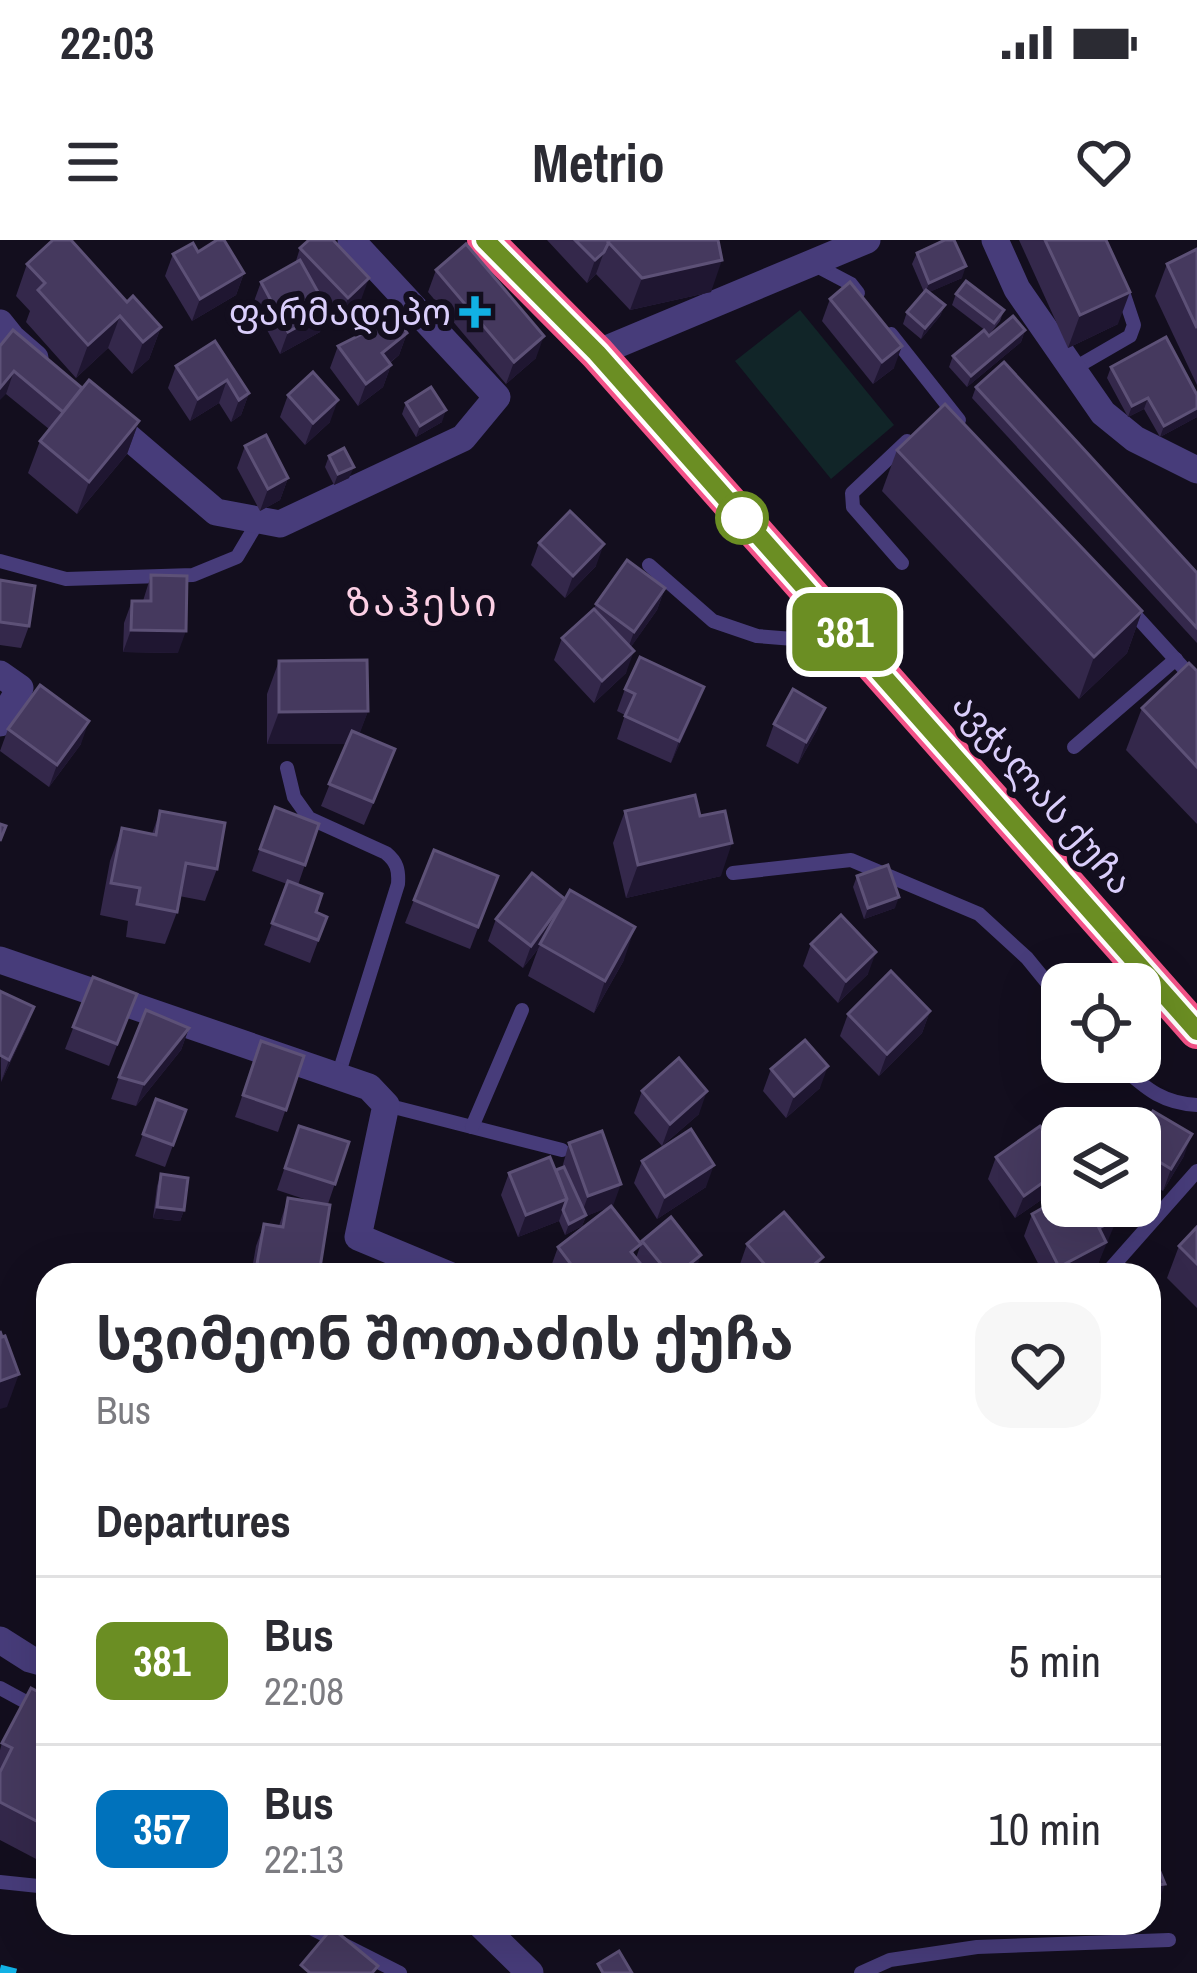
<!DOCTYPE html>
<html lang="en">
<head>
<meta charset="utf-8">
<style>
	:root { --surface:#fff; --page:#f7f7f7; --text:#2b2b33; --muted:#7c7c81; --line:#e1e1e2 }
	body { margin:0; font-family:"Archivo Narrow","Noto Sans Georgian",sans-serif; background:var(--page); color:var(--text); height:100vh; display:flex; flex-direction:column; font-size:45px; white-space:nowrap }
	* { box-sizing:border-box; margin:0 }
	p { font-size:39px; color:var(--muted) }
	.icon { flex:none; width:66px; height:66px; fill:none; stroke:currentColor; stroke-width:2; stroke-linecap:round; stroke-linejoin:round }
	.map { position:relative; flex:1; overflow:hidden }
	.panel { position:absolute; left:36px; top:1023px; width:1125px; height:672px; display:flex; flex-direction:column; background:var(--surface); border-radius:36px; box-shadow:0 12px 48px #0002 }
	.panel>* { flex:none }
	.badge { padding:0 24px; border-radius:18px; font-size:42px; line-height:78px }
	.buttons { position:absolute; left:1041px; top:723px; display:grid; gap:24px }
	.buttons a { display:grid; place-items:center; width:120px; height:120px; border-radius:24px; background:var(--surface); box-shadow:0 12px 48px #0002; font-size:60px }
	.map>.badge { position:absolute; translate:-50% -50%; box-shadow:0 0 0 6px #fff }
	h2 { padding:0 60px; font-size:45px; line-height:108px }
	.round { display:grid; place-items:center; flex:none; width:126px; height:126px; border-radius:36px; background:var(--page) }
	.headline { display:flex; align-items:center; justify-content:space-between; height:204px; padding:0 60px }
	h1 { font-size:57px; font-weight:700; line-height:90px }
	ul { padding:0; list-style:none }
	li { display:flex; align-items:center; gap:36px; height:168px; padding:0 60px; border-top:3px solid var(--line) }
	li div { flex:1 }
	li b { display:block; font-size:45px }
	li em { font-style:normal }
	li .badge { min-width:132px; font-weight:700; text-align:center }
	.status { display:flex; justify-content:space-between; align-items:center; height:84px; padding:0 60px; background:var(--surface); direction:ltr }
	.status svg { height:33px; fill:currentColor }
	header { display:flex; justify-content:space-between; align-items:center; height:156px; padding:0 60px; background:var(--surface); font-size:54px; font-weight:700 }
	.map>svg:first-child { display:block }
</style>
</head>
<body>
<div class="status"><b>22:03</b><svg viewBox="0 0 49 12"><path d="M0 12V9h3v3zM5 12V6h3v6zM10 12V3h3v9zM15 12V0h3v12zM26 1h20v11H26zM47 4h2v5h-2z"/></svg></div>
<header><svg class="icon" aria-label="menu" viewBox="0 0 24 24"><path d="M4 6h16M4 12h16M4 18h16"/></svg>Metrio<svg class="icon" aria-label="heart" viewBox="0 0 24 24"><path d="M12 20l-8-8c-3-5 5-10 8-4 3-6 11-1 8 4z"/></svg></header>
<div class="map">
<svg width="1197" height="1733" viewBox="0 0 1197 1733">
	<rect width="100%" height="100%" fill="#130e1e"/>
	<polygon fill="#112528" points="800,70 894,185 831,239 735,121"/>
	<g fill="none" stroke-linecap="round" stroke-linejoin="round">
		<g stroke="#473c7a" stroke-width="14">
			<polyline points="813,24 851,44 858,53"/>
			<polyline points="891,94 959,180"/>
			<polyline points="1073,129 1130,96 1134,85 1122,49"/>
			<polyline points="0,321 66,339 193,335 237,317 259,280"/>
			<polyline points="902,323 853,267 852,253 907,201"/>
			<polyline points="649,325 713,381 757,396 844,403"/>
			<polyline points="1127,366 1197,443"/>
			<polyline points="1074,507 1176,419"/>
			<path d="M 287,528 L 294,557 L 309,578 L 386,613 C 397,622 399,630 398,644 L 338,836"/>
			<polyline points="733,633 851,620 979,674 1027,718 1062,761"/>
			<path d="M 1116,822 C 1144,846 1159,863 1197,865"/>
			<polyline points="386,865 562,910"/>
			<polyline points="472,887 522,770"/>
			<polyline points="1105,1035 1197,931"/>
			<polyline points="0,1448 48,1474"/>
			<polyline points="0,1642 48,1647"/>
			<polyline points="301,1683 400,1733"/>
			<polyline points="861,1733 890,1720 977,1707 1169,1700"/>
		</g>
		<g stroke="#473c7a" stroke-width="27">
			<polyline points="995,0 1017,49 1103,173 1135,199 1197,230"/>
			<polyline points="0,83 12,98 35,118"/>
			<polyline points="597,113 867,0"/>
			<polyline points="106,178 216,272 280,284 463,198 497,157 351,0"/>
			<polyline points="0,434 20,448 0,483"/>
			<polyline points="0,720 369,847 386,865 358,997 449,1035"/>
			<polyline points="0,1400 30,1419 48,1424"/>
			<polyline points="479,1683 530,1733"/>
		</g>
		<polyline stroke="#f25388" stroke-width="36" points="485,0 597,113 1197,791"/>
		<polyline stroke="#11b1e5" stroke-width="9" stroke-dasharray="18 15" stroke-linecap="butt" points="0,1729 16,1733"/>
	</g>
	<g fill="#34284b">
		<polygon points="547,0 718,0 711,52 630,70 596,34 587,43"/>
		<polygon points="1019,0 1106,0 1118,84 1068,108"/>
		<polygon points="300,8 361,60 340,80 324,64 320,92 280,114 253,64 261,42 295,24"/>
		<polygon points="1197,9 1197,145 1155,56 1167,24"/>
		<polygon points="198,12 244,33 236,55 192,81 165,36 173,14"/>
		<polygon points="917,13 962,38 929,52 945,65 940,76 921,99 903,84 907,72 924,52 912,24"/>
		<polygon points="27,24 127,62 161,87 149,119 132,134 108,108 76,138 26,82 30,71 16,56"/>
		<polygon points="436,30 536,118 506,144 428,52"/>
		<polygon points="956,54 1004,70 1000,81 990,94 952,65"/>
		<polygon points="830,59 894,128 873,144 822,81"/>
		<polygon points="1025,90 1021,102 967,147 949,127 953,116"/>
		<polygon points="407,93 399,115 390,123 391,125 383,147 358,166 330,128 338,106"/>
		<polygon points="215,101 249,153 241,175 231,182 219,163 190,181 168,148 176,126"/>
		<polygon points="0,106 82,148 139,181 127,214 77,274 28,233 40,201 49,189 6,154"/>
		<polygon points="1111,127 1197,155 1197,177 1160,197 1144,169 1128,177 1107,138"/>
		<polygon points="976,147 1197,333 1197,403 972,158"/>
		<polygon points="288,155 330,182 305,205 280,177"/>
		<polygon points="406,163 442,182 416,197 402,174"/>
		<polygon points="245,206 288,238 280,260 260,271 237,228"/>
		<polygon points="897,210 1142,371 1127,413 1079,459 882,251"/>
		<polygon points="329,216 349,238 334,245 325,227"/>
		<polygon points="539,303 596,326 565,358 531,325"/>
		<polygon points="151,335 178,413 123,412 124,383 132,361 143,361"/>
		<polygon points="0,340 29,386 21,408 0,405"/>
		<polygon points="665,348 657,370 630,408 626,433 594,463 554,420 562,398 594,369 596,364"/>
		<polygon points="279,421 368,471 359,494 387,531 364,585 321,566 346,504 267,504 267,454"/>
		<polygon points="1197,431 1197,584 1126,510 1142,468"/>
		<polygon points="704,447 671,523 617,499 625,475 617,471 625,449"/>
		<polygon points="825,468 817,490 798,524 766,506 774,484"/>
		<polygon points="8,489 81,504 49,547 0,511"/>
		<polygon points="275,567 319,584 298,645 316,672 327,677 310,723 264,705 287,644 252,631"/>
		<polygon points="160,571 217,629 205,661 179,656 177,672 165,704 126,697 128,681 100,675 110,621 122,588 152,594"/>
		<polygon points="625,571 700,576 721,636 626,658 613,603"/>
		<polygon points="498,636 470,709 405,683 414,660"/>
		<polygon points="857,636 895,668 864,679 853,647"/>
		<polygon points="496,679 624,720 594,773 528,736 538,709 523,728 488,701"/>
		<polygon points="811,704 868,734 838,763 803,726"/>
		<polygon points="93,737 137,754 109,826 65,809"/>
		<polygon points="0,751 34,767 26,789 1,842"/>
		<polygon points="930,771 922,793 879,836 840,796 848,774"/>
		<polygon points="189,788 181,810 136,866 111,859 119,837"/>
		<polygon points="261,801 304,816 278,892 235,877"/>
		<polygon points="771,829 820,848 786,878 763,851"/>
		<polygon points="642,851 699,874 662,906 634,873"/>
		<polygon points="156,859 186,870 165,927 135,916"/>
		<polygon points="299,886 349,902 328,964 319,1035 251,1035 256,1006 264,984 279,986 288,958 316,963 277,950"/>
		<polygon points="1140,893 1184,916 1163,951 1140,937"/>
		<polygon points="569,903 613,966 611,966 636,1018 642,1001 694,1035 548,1035 558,1007 609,967 586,976 582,986 565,995 559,981 518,997 501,955 509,933 556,930 562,928"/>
		<polygon points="996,917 1062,917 1062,941 1060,947 1015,978 988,939"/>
		<polygon points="642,921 706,947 657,979 634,943"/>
		<polygon points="161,934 184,970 180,981 153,978 157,946"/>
		<polygon points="1032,974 1109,1001 1106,1002 1098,1024 1078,1035 1044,1035 1024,996"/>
		<polygon points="1197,987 1197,1068 1167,1038 1179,1006"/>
		<polygon points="747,1004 816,1035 747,1035 739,1027"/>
		<polygon points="48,1457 48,1600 38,1620 0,1600 0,1510 2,1503"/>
	</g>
	<g fill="#1f1631">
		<polygon points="604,12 596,34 587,43 595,20"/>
		<polygon points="722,20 711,52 630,70 642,38"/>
		<polygon points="966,26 962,38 925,54 929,43"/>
		<polygon points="244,33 236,55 192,81 200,59"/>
		<polygon points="369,38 361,60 340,80 348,58"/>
		<polygon points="1130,52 1118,84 1068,108 1080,75"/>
		<polygon points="945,65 940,76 921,99 925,88"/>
		<polygon points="328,70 320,92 280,114 288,92"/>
		<polygon points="120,76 108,108 76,138 88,105"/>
		<polygon points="161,87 149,119 132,134 143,102"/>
		<polygon points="1025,90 1021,102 967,147 971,136"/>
		<polygon points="407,93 399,115 374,135 382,113"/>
		<polygon points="544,96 536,118 506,144 514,122"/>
		<polygon points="902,106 894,128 873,144 882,122"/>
		<polygon points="391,125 383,147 358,166 366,144"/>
		<polygon points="14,131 6,154 0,160 0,148"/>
		<polygon points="227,140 219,163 190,181 198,159"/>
		<polygon points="249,153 241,175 231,182 239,160"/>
		<polygon points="1148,158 1144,169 1128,177 1132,166"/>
		<polygon points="338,160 330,182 305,205 313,183"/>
		<polygon points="1197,168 1197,177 1160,197 1164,186"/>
		<polygon points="446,170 442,182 416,197 420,186"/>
		<polygon points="139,181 127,214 77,274 89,242"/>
		<polygon points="354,227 349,238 334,245 338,234"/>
		<polygon points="288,238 280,260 260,271 268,249"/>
		<polygon points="604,304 596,326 565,358 573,336"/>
		<polygon points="665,348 657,370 626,414 634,392"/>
		<polygon points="1142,371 1127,413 1079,459 1094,417"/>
		<polygon points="131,390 186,391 178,413 123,412"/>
		<polygon points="634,411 626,433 594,463 602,441"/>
		<polygon points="704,447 696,469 671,523 679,501"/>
		<polygon points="825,468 817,490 798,524 806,502"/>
		<polygon points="368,471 356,504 267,504 279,472"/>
		<polygon points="89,481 81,504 49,547 57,525"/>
		<polygon points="732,603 721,636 626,658 638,625"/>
		<polygon points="899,657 895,668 864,679 868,668"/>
		<polygon points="566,660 538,709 523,728 531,706"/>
		<polygon points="635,687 624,720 594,773 605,741"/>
		<polygon points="876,712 868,734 838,763 846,741"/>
		<polygon points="34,767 26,789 1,842 9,820"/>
		<polygon points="930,771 922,793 879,836 887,814"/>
		<polygon points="189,788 181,810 136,866 144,844"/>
		<polygon points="828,826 820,848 786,878 794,856"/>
		<polygon points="707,851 699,874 662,906 670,884"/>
		<polygon points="1192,894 1184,916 1163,951 1171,929"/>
		<polygon points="714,925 706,947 657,979 665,957"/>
		<polygon points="1062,929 1060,947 1015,978 1024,956"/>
		<polygon points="621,944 613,966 586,976 582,986 565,995 569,984 580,978 588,956"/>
		<polygon points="567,959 559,981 518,997 526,975"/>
		<polygon points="157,967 184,970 180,981 153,978"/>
		<polygon points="1117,979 1098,1024 1078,1035 1056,1035 1059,1027 1099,988"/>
		<polygon points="701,1015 694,1035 676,1035"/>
		<polygon points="823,1017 816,1035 802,1035"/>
		<polygon points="19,1134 7,1167 0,1169 0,1141"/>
		<polygon points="1165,1644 1154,1676 1149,1677 1149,1646"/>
	</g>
	<g fill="#45395e" stroke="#5d5177" stroke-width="3">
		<polygon points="53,0 71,0 127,62 133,56 161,87 143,102 120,76 88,105 38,50 45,43 27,24"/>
		<polygon points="217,0 224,0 244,33 200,59 173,14 193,3 198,12"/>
		<polygon points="309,0 333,0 369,38 348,58 300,8"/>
		<polygon points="575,0 610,0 604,12 595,20"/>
		<polygon points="610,0 718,0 722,20 642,38 608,2"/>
		<polygon points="945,0 954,0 966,26 929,43 917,13"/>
		<polygon points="1045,0 1106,0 1130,52 1080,75"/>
		<polygon points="466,4 544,96 514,122 436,30"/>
		<polygon points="1197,9 1197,88 1167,24"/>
		<polygon points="300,20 328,70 288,92 261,42"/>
		<polygon points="966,41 1004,70 994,83 956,54"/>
		<polygon points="850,42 902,106 882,122 830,59"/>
		<polygon points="926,50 945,65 925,88 907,72"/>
		<polygon points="1013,76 1025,90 971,136 953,116 984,90 989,96"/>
		<polygon points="396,77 407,93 382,113 391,125 366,144 338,106"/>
		<polygon points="13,90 82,148 63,172 14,131 0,148 0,106"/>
		<polygon points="1166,97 1197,155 1197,168 1164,186 1148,158 1132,166 1111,127"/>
		<polygon points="215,101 249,153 239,160 227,140 198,159 176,126"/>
		<polygon points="1004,122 1197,333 1197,388 976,147"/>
		<polygon points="313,132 338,160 313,183 288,155"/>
		<polygon points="89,140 139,181 89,242 40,201"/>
		<polygon points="431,147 446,170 420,186 406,163"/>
		<polygon points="945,164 1142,371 1094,417 897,210"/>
		<polygon points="266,195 288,238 268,249 245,206"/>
		<polygon points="344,208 354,227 338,234 329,216"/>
		<polygon points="570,271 604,304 573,336 539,303"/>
		<polygon points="627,320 665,348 634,392 596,364"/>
		<polygon points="151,335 187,336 186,391 131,390 132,361 151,361"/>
		<polygon points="0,340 35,346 29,386 0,382"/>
		<polygon points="594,369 634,411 602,441 562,398"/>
		<polygon points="640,417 704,447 679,501 625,476 635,454 625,449"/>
		<polygon points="367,420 368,471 279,472 279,421"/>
		<polygon points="1189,423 1197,431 1197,527 1142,468"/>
		<polygon points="40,445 89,481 57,525 8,489"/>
		<polygon points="793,449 825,468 806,502 774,484"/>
		<polygon points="352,491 395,509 373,562 329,544"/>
		<polygon points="695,555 700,576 725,571 732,603 638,625 625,571"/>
		<polygon points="275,567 319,584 305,625 260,609"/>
		<polygon points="160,571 225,583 217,629 186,623 177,672 137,664 140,648 111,643 122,588 156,595"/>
		<polygon points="0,584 6,586 0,601"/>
		<polygon points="434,610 498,636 478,687 414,660"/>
		<polygon points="888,625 899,657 868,668 857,636"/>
		<polygon points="532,633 565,659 531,706 496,679"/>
		<polygon points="288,641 322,654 316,672 327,677 318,700 272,683"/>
		<polygon points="570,650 635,687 605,741 540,704"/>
		<polygon points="841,675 876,712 846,741 811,704"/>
		<polygon points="891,731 930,771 887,814 848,774"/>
		<polygon points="93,737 137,754 117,804 73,787"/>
		<polygon points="0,751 34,767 9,820 0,815"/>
		<polygon points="146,770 189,788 144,844 119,837"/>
		<polygon points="805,800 828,826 794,856 771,829"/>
		<polygon points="261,801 304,816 286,870 243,855"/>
		<polygon points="679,818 707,851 670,884 642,851"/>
		<polygon points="156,859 186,870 173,905 143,894"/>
		<polygon points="1153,871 1192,894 1171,929 1140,910 1140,893"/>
		<polygon points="299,886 349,902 335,944 285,928"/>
		<polygon points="1040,886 1062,917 1062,929 1024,956 996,917"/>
		<polygon points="691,889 714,925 665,957 642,921"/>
		<polygon points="602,891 621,944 588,956 569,903"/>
		<polygon points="550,917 567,959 526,975 509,933"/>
		<polygon points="564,927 586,975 569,984 563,970 567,959 556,930"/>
		<polygon points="161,934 188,938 184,970 157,967"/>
		<polygon points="1062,957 1062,966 1110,966 1117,979 1099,988 1106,1002 1059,1027 1032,974"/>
		<polygon points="288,958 330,965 319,1034 257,1024 264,984 283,987"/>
		<polygon points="611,966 641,1004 631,1012 644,1028 636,1035 579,1035 558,1007"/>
		<polygon points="784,972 823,1017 802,1035 774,1035 747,1004"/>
		<polygon points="671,977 701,1015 676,1035 670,1035 642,1001"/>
		<polygon points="1197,987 1197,1024 1179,1006"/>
		<polygon points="0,1091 2,1097 5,1096 19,1134 0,1141"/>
		<polygon points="31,1448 48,1457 48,1587 0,1562 0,1532 12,1508 2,1503"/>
		<polygon points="1149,1605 1165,1644 1149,1646"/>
		<polygon points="332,1688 378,1726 372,1733 310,1733 301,1725"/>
		<polygon points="619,1711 632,1733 603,1733 598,1724"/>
	</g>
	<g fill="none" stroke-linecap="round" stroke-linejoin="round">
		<g stroke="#fff" stroke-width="27">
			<polyline id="line" points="485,0 597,113 1197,791"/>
		</g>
		<use href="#line" stroke="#6b8e23" stroke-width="18"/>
	</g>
	<path fill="#11b1e5" stroke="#130e1e" stroke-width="4.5" d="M469 54h12v12h12v12h-12v12h-12v-12h-12v-12h12z"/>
	<circle fill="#fff" stroke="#6b8e23" stroke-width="6" cx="742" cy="278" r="24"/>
	<g text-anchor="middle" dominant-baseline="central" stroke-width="12" stroke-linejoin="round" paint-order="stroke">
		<g font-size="36" fill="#dacefb" stroke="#130e1e" text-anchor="end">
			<text x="451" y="72">ფარმადეპო</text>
		</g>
		<g font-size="36" fill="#dacefb" stroke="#130e1e">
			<text transform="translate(1043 553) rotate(49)">ავჭალას ქუჩა</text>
		</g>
		<g font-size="39" letter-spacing="3" fill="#fcd0e5" stroke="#130e1e">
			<text x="423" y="362">ზაჰესი</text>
		</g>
	</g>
</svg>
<div class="buttons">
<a><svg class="icon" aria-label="locate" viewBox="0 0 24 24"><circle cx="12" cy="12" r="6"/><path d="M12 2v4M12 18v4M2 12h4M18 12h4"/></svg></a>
<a><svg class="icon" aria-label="layers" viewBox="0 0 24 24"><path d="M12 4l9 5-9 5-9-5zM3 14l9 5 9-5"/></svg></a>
</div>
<b class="badge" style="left:845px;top:392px;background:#6b8e23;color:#fff">381</b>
<section class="panel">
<div class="headline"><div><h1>სვიმეონ შოთაძის ქუჩა</h1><p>Bus</p></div><a class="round"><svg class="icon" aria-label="heart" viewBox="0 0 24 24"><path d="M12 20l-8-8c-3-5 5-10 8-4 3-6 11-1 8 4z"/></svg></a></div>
<h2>Departures</h2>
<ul>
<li><span class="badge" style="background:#6b8e23;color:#fff">381</span><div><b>Bus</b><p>22:08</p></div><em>5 min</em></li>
<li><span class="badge" style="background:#0072bc;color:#fff">357</span><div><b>Bus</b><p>22:13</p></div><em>10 min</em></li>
</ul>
</section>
</div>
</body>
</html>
